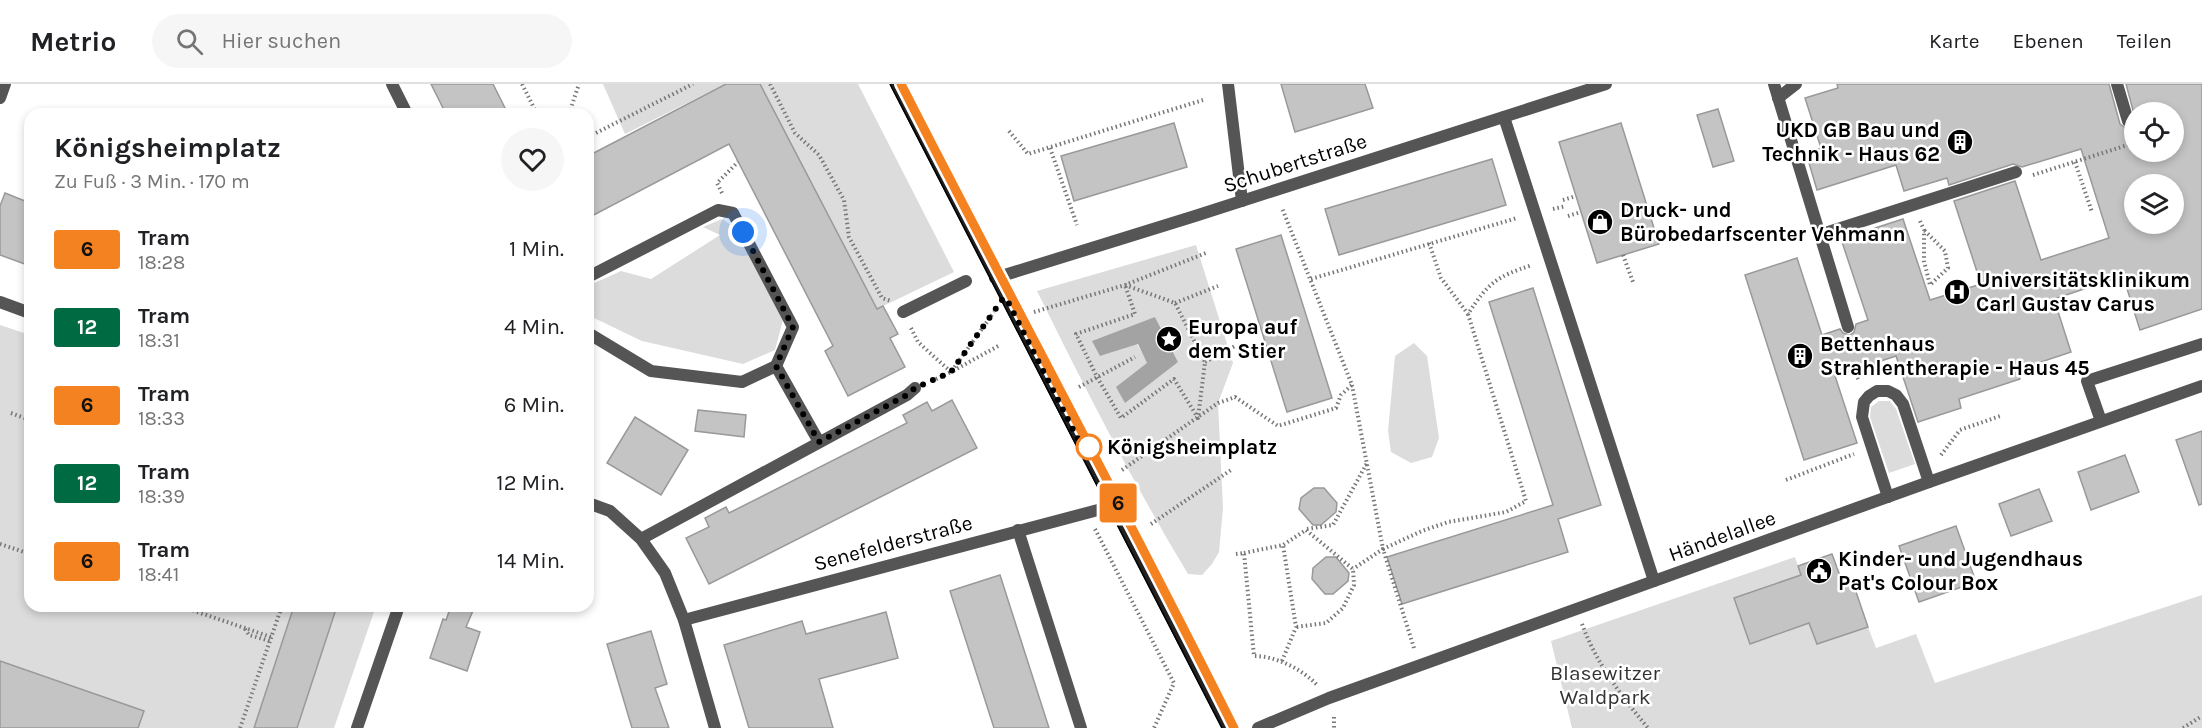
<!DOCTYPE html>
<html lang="de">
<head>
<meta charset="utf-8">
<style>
	:root { --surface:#fff; --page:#f6f6f6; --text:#202124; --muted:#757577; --line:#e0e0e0 }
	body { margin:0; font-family:Karla,sans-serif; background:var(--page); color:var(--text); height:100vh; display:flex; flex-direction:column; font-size:22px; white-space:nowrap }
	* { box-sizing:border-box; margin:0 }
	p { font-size:20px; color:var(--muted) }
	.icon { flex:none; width:33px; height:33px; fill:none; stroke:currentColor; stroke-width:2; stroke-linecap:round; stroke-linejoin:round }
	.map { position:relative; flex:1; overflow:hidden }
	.sheet { position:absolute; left:24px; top:24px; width:570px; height:504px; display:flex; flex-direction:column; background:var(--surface); border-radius:18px; box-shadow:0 3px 9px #0003 }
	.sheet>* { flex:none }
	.badge { padding:0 12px; border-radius:4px; font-size:21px; line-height:39px }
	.tools { position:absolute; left:2124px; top:18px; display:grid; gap:12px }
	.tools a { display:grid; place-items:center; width:60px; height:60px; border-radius:50%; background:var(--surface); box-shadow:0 3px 9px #0003; font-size:30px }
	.you { position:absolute; width:30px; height:30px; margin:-15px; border:4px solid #fff; border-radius:50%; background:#1a73e8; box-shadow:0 0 0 9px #1a73e833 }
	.map>.badge { position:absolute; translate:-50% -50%; box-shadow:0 0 0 3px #fff }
	.round { display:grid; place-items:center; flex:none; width:63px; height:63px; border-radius:32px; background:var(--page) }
	.overview { display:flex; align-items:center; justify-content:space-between; height:102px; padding:0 30px }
	h1 { font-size:28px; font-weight:700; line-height:45px }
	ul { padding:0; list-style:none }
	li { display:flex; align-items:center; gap:18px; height:78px; padding:0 30px }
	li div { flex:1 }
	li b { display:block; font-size:22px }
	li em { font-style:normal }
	li .badge { min-width:66px; font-weight:700; text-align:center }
	header { display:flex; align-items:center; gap:36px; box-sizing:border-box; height:84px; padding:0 30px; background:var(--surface); border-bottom:2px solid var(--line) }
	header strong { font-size:28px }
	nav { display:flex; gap:33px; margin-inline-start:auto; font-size:21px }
	.search { width:420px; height:54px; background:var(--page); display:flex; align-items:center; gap:15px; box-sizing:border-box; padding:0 21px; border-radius:33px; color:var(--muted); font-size:22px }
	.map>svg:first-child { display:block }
</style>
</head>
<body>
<header>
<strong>Metrio</strong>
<div class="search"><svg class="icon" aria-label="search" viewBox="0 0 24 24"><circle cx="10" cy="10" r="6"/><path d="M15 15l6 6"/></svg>Hier suchen</div>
<nav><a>Karte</a><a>Ebenen</a><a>Teilen</a></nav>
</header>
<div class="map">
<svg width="2202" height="644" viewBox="0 0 2202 644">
	<rect width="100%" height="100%" fill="#fff"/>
	<g fill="#dcdcdc" fill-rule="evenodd">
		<polygon points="603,0 725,0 625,50"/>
		<polygon points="760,0 858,0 954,188 877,225"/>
		<polygon points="722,135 736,144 783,236 775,266 743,280 642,257 594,234 588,223 588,207 590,201 621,187 651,195 720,151 703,143"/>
		<path d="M 1196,161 L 1233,279 L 1218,319 L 1223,424 L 1219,468 L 1212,480 L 1202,491 L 1188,490 C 1133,399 1085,304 1037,207 ZM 1155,233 L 1178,278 L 1117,303 L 1148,279 L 1137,260 L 1100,272 Z"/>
		<polygon points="0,241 30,251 30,522 376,522 334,644 0,644"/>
		<polygon points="1414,259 1427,272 1439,354 1432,373 1411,379 1391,368 1388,347 1395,272"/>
		<polygon points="1879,317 1890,317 1896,325 1915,380 1889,389 1870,333 1871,323"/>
		<polygon points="1795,473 1801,491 1734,514 1750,559 1809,539 1817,560 1868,543 1876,564 1916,550 1935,599 2202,511 2202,644 1572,644 1551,557"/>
	</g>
	<polygon fill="#a3a3a3" points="1155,233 1178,278 1125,319 1116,303 1147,279 1138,260 1100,272 1092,257"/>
	<g fill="#c4c4c4" stroke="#999" stroke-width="1.5" fill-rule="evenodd">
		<polygon points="431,0 493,0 508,30 446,30"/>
		<polygon points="726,0 760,0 877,225 883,222 898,250 890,254 905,283 848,312 825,267 833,262 729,60 588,134 588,72"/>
		<polygon points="1281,0 1365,0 1373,24 1295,48"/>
		<path d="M 1837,0 L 2109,0 L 2120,40 L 2127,45 L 2134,42 L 2134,68 L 2174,68 L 2174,28 L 2134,30 L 2126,0 L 2202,0 L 2202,225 L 2140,246 L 2123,192 L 2054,215 L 2071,268 L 2017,286 L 2020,295 L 1959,315 L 1961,324 L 1918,338 L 1896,272 L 1835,292 L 1857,359 L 1804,376 L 1745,191 L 1797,174 L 1822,251 L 1840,245 L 1843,249 L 1850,251 L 1854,248 L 1856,240 L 1868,236 L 1841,155 L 1903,135 L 1930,216 L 1981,200 L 1954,117 L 2015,97 L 2041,176 L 2109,154 L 2081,65 L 2022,83 L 2013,80 L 1949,101 L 1947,94 L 1904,107 L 1896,81 L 1817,106 L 1806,69 L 1821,64 L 1805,14 L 1838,4 ZM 2134,100 L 2174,100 L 2174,140 L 2134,140 Z"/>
		<polygon points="1718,25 1734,77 1713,83 1697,31"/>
		<polygon points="1174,39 1187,83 1074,117 1061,72"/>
		<polygon points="1621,39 1659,160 1597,179 1559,58"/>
		<polygon points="1492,75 1506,121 1339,171 1325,125"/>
		<polygon points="5,109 30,119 30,182 0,171 0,122"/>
		<polygon points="1281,151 1332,314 1287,328 1236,165"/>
		<polygon points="1533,204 1601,421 1558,435 1568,468 1402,520 1387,473 1553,421 1489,218"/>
		<polygon points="952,316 977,364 709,500 686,454 709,443 705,434 726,423 729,429 907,339 903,331 927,318 932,327"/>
		<polygon points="698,326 746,331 744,353 695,347"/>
		<polygon points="635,333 688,366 661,411 607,379"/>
		<polygon points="2202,347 2202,420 2199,421 2176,356"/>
		<polygon points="2125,371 2139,408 2091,426 2078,388"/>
		<polygon points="1314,404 1324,404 1337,419 1336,428 1321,441 1313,441 1299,425 1301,414"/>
		<polygon points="2039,405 2052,437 2011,452 1999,420"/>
		<polygon points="1956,442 1976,498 1919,518 1899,462"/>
		<polygon points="1832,470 1843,500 1852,496 1868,543 1817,560 1809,539 1750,560 1734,514 1801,491 1798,482"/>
		<polygon points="1326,473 1336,473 1349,489 1348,497 1333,510 1325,510 1312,495 1313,484"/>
		<polygon points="1000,491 1049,644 994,644 950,507"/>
		<polygon points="294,522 337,522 297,644 254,644"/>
		<polygon points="451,522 475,522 466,543 480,548 467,587 430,574 443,535 446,536"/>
		<polygon points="886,528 898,574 819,595 833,644 749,644 724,561 802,537 806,550"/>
		<polygon points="651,547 667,600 655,604 669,644 632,644 607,560"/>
		<polygon points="0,577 144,627 138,644 0,644"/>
	</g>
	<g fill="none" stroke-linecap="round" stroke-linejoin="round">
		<g stroke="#777" stroke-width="4" stroke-dasharray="1.5 3" stroke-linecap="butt">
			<polyline points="522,0 537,30"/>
			<polyline points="770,0 795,49 819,71 844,116 849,153 882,214 891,217"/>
			<polyline points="569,30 579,0"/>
			<polyline points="1009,47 1028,70 1203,16"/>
			<polyline points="588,53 693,0"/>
			<polyline points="1050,64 1077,141"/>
			<polyline points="2075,78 2092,128"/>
			<polyline points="2033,91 2134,59"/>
			<polyline points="722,109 717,99 738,78"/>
			<polyline points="1563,116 1576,112"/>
			<polyline points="1553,125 1566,122"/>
			<polyline points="1568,132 1581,128"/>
			<polyline points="1920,137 1924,146 1924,177 1930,201 1948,184 1945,167 1924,146"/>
			<polyline points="1429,159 1441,194 1468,230"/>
			<polyline points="1623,171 1633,198"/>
			<polyline points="1311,195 1517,134"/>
			<polygon points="1125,201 1175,219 1205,278 1198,334 1174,295 1121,334 1097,293 1076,250 1135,230"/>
			<polyline points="1175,219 1218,202"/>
			<polyline points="1034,228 1125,201 1206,169"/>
			<polyline points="911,244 918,258 951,288 1000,261"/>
			<polyline points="1205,278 1235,262"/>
			<polyline points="1853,286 1859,296"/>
			<polyline points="932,297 951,288 994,228"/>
			<polyline points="1352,301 1383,465 1353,485"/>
			<polyline points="1079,303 1135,273"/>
			<polyline points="11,329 30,336"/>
			<polyline points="1941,371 1960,346 2000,332"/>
			<polyline points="1122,386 1218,319 1235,313 1278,342 1336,324 1341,311 1352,301 1282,124"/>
			<polyline points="1786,396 1854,370"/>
			<polyline points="1151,440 1231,386"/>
			<polyline points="1095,445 1174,599 1154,644"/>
			<polyline points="1307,445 1333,441 1367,379"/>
			<polyline points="0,460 30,470"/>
			<polyline points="1244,469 1283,461 1306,446 1353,485 1354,501 1343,524 1326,539 1296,543"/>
			<path d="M 1236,470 L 1244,469 L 1254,572 C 1276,572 1302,585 1317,601"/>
			<polyline points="180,522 271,553"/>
			<path d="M 1582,540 C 1596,579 1622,613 1648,644"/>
			<polyline points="245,545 249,551 270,557"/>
			<path d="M 1414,564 L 1383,465 L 1422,447 L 1448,438 L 1506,428 L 1526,417 L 1468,230 C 1489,198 1496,193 1532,181"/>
			<polyline points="1282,577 1296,543 1283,461"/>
			<polyline points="1334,633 1334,644"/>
			<polyline points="240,644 282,522"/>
			<polyline points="2183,644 2202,632"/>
		</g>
		<g stroke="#555" stroke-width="12">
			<polyline points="392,0 407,30"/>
			<polyline points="1774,0 1848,243"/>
			<polyline points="2117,0 2128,37"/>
			<polyline points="1778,14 1796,0"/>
			<polyline points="1504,33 1654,497"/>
			<polyline points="1819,151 2016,88"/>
			<polyline points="588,193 718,126 733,129 793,243 776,282"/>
			<polyline points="588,249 651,287 742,298 776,282 819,358"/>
			<polyline points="2101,337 2087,297 2202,260"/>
			<polyline points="1888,413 1862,333 1864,318 1869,312 1877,307 1888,307 1896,311 1903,320 1929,398"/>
			<polyline points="1018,446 1081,644"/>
			<polyline points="641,455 907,311 915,304"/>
		</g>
		<g stroke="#555" stroke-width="12">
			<polyline points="1228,0 1242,117"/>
			<polyline points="0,14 5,0"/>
			<polyline points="995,194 1195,132 1606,0"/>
			<polyline points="0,218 30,229"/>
			<polyline points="903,228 966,197"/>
			<polyline points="588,419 610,427 641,455 665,489 684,536 715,644"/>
			<polyline points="684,536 1113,422"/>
			<polyline points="357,644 399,522"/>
			<polyline points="1258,644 1329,614 1929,398 2202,302"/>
		</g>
		<polyline stroke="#222" stroke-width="12" points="896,0 1228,644"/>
		<g stroke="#000" stroke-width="1.5">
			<polyline points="890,0 1222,644"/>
			<path d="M 901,0 C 1011,215 1126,428 1234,644"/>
		</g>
	</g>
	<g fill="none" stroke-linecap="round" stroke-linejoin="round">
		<g stroke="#fff" stroke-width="14">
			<path id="line" d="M 901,0 C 1011,215 1126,428 1234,644"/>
		</g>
		<use href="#line" stroke="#f58220" stroke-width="9"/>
		<polyline stroke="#000" stroke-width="6" stroke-dasharray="0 10.8" points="743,148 793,243 776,282 819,358 907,311 915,304 951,288 1002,216 1006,214 1080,359 1089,363"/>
	</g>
	<defs>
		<g id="building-disc" transform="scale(1.35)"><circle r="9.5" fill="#000" stroke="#fff"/><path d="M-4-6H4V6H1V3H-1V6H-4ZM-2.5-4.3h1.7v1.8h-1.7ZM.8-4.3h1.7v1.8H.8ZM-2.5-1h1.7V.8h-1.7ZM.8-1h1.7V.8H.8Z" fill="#fff"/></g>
		<g id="shop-disc" transform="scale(1.35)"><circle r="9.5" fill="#000" stroke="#fff"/><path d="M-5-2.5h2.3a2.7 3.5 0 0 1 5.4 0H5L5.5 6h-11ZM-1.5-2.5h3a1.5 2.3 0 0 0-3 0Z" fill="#fff"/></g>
		<g id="hospital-disc" transform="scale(1.35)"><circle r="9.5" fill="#000" stroke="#fff"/><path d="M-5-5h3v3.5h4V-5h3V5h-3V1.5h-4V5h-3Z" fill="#fff"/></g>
		<g id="sight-disc" transform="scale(1.35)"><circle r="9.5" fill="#000" stroke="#fff"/><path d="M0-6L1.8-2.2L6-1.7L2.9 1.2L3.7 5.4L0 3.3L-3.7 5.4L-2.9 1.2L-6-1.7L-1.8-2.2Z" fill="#fff"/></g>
		<g id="civic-disc" transform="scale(1.35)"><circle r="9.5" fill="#000" stroke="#fff"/><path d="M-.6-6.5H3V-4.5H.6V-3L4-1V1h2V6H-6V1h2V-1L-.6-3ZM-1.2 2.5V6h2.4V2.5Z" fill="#fff"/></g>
	</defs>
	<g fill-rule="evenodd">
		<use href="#building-disc" x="1960" y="58"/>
		<use href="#shop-disc" x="1600" y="138"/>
		<use href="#hospital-disc" x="1957" y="208"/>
		<use href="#sight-disc" x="1169" y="255"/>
		<use href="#building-disc" x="1800" y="272"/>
		<use href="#civic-disc" x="1819" y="487"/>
	</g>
	<circle fill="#fff" stroke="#f58220" stroke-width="3" cx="1089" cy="363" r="12"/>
	<g text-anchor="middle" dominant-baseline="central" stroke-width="5" stroke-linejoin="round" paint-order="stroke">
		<g font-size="21" font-weight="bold" fill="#000" stroke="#fff" text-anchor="start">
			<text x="1940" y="46" text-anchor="end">UKD GB Bau und<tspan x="1940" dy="24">Technik - Haus 62</tspan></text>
			<text x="1620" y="126">Druck- und<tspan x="1620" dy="24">Bürobedarfscenter Vehmann</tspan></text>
			<text x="1976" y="196">Universitätsklinikum<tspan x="1976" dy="24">Carl Gustav Carus</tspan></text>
			<text x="1188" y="243">Europa auf<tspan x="1188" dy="24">dem Stier</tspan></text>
			<text x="1820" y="260">Bettenhaus<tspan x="1820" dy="24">Strahlentherapie - Haus 45</tspan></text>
			<text x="1838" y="475">Kinder- und Jugendhaus<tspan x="1838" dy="24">Pat's Colour Box</tspan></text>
		</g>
		<g font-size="21" fill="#000" stroke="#fff">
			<text transform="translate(1295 79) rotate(-18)">Schubertstraße</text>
			<text transform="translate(1722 452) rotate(-20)">Händelallee</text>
			<text transform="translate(893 459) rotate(-15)">Senefelderstraße</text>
		</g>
		<g font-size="21" font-weight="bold" fill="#000" stroke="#fff" text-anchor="start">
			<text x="1107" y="363">Königsheimplatz</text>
		</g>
		<g font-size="21" fill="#333" stroke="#fff">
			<text x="1605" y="589">Blasewitzer<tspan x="1605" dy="24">Waldpark</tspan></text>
		</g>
	</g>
</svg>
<div class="tools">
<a><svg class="icon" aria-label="locate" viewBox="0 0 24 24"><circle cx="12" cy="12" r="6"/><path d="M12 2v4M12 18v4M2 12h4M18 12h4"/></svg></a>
<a><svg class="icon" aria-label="layers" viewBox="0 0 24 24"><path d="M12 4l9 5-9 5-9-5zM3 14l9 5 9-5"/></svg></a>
</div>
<div class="you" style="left:743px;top:148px"></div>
<b class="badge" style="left:1118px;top:419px;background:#f58220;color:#111">6</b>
<section class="sheet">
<div class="overview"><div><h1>Königsheimplatz</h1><p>Zu Fuß · 3 Min. · 170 m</p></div><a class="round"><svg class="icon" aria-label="heart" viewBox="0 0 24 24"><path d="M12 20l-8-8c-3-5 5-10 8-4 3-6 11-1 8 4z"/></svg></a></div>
<ul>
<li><span class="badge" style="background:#f58220;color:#111">6</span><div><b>Tram</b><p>18:28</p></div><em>1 Min.</em></li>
<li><span class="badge" style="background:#006b42;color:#fff">12</span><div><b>Tram</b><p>18:31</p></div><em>4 Min.</em></li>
<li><span class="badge" style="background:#f58220;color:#111">6</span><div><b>Tram</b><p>18:33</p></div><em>6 Min.</em></li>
<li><span class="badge" style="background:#006b42;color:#fff">12</span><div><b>Tram</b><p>18:39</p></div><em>12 Min.</em></li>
<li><span class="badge" style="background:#f58220;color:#111">6</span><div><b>Tram</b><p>18:41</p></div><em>14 Min.</em></li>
</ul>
</section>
</div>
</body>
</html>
